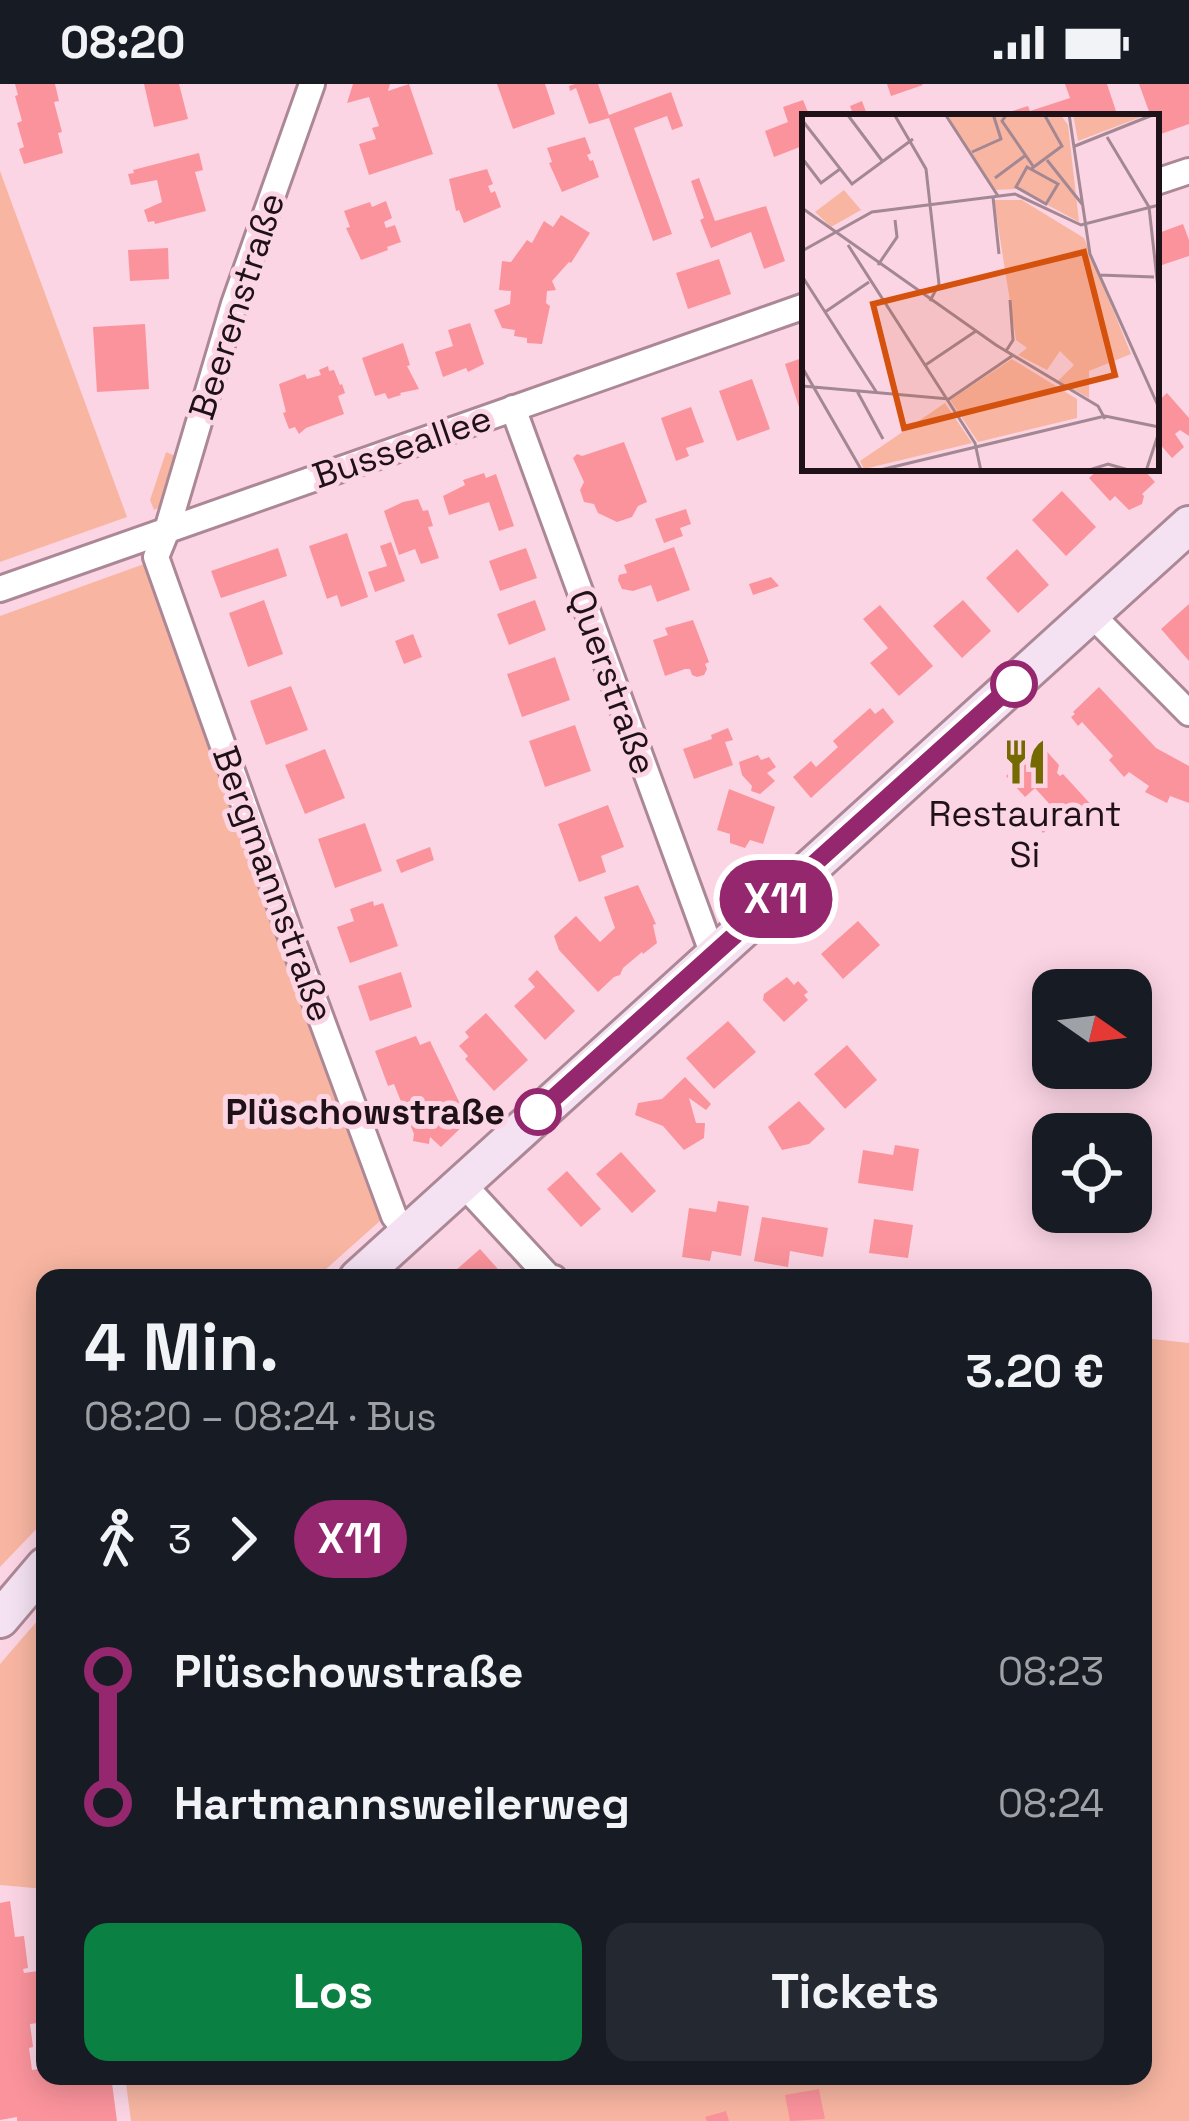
<!DOCTYPE html>
<html lang="de">
<head>
<meta charset="utf-8">
<style>
	:root { --surface:#171b24; --page:#242831; --text:#f1f3f6; --muted:#9ea1a6; --accent:#0b8043 }
	body { margin:0; font-family:"Space Grotesk",sans-serif; background:var(--page); color:var(--text); height:100vh; display:flex; flex-direction:column; font-size:45px; white-space:nowrap }
	* { box-sizing:border-box; margin:0 }
	p { font-size:39px; color:var(--muted) }
	.icon { flex:none; width:66px; height:66px; fill:none; stroke:currentColor; stroke-width:2; stroke-linecap:round; stroke-linejoin:round }
	.map { position:relative; flex:1; overflow:hidden }
	.side { position:absolute; left:36px; top:1185px; width:1116px; height:816px; display:flex; flex-direction:column; background:var(--surface); border-radius:24px; box-shadow:0 6px 30px #0003 }
	.side>* { flex:none }
	.badge { padding:0 24px; border-radius:39px; font-size:42px; line-height:78px }
	.needle { width:78px; rotate:104deg }
	.tools { position:absolute; left:1032px; top:885px; display:grid; gap:24px }
	.tools a { display:grid; place-items:center; width:120px; height:120px; border-radius:24px; background:var(--surface); box-shadow:0 6px 30px #0003; font-size:60px }
	.map>.badge { position:absolute; translate:-50% -50%; box-shadow:0 0 0 6px #fff }
	.legs { display:flex; align-items:center; gap:18px; height:132px; padding:0 48px; font-size:39px }
	.legs p { margin-inline-start:auto }
	.overview { display:flex; align-items:center; justify-content:space-between; height:204px; padding:0 48px }
	h1 { font-size:66px; font-weight:600; line-height:90px }
	.button { display:flex; gap:24px; margin-top:auto; padding:24px 48px }
	.button a { flex:1; height:138px; border-radius:24px; background:var(--accent); color:#fff; font-size:48px; font-weight:600; line-height:138px; text-align:center }
	.button a+a { background:var(--page); color:var(--text) }
	ul { padding:0 48px; list-style:none }
	li { display:flex; align-items:center; gap:42px; height:132px; font-size:45px }
	li i { display:grid; place-items:center; width:18px; height:100%; margin:0 15px; background:currentColor }
	li i::after { content:''; width:30px; height:30px; margin:-15px; border:9px solid; border-radius:50%; background:var(--surface) }
	li p { margin-inline-start:auto }
	li:first-child i { background:linear-gradient(#0000 50%,currentColor 0) }
	li:last-child i { background:linear-gradient(currentColor 50%,#0000 0) }
	.status { display:flex; justify-content:space-between; align-items:center; height:84px; padding:0 60px; background:var(--surface); direction:ltr }
	.status svg { height:33px; fill:currentColor }
	.map>svg:first-child { display:block }
</style>
</head>
<body>
<div class="status"><b>08:20</b><svg viewBox="0 0 49 12"><path d="M0 12V9h3v3zM5 12V6h3v6zM10 12V3h3v9zM15 12V0h3v12zM26 1h20v11H26zM47 4h2v5h-2z"/></svg></div>
<div class="map">
<svg width="1189" height="2037" viewBox="0 0 1189 2037">
	<rect width="100%" height="100%" fill="#fcd5e4"/>
	<g fill="#f8b6a2">
		<polygon points="0,87 127,433 0,478"/>
		<polygon points="166,368 178,373 163,422 154,426 150,416"/>
		<polygon points="144,480 381,1136 316,1194 45,1194 45,1436 0,1483 0,532"/>
		<polygon points="1143,1254 1189,1259 1189,2037 131,2037 125,1992 1143,1992"/>
		<polygon points="45,1528 45,1805 0,1801 0,1580"/>
	</g>
	<g fill="#fb939c">
		<polygon points="15,0 55,0 59,17 54,18 62,48 58,49 63,69 24,80 19,65 24,63 17,39 22,37 15,12 18,11"/>
		<polygon points="144,0 179,0 188,35 154,43"/>
		<polygon points="353,0 390,0 388,7 409,0 433,70 369,91 359,60 376,55 372,44 379,42 369,13 347,19"/>
		<polygon points="497,0 545,0 555,30 513,45"/>
		<polygon points="575,0 598,0 609,31 671,8 683,42 672,46 667,32 634,44 672,150 653,157 609,34 589,40 576,4 570,7 569,2"/>
		<polygon points="887,0 922,0 923,1 891,12"/>
		<polygon points="1065,0 1107,0 1118,33 1011,33 1009,28 1028,22 1030,27 1070,14"/>
		<polygon points="1139,0 1189,0 1189,40 1158,51 1156,33 1151,33"/>
		<polygon points="803,16 810,33 805,33 805,61 774,73 765,47 788,38 783,23"/>
		<polygon points="862,17 868,33 854,33 850,22"/>
		<polygon points="585,53 591,69 587,71 590,77 593,76 599,93 562,108 549,79 552,78 547,64"/>
		<polygon points="199,69 203,86 195,88 206,127 155,140 154,137 148,138 144,126 162,118 157,96 131,101 128,90 134,89 133,86"/>
		<polygon points="487,85 493,100 488,102 491,109 495,107 501,123 464,139 459,126 456,127 449,95"/>
		<polygon points="699,94 715,137 766,122 785,177 764,185 751,148 711,164 700,136 704,134 691,97"/>
		<polygon points="386,117 392,134 384,138 386,144 395,141 401,158 387,163 388,166 361,176 346,144 350,143 344,127 370,118 372,123"/>
		<polygon points="561,131 590,149 571,179 569,178 552,197 556,206 547,207 546,219 550,222 542,260 527,259 527,254 514,252 515,246 502,244 494,226 510,220 511,207 499,206 502,177 511,178 527,156 532,159 544,137 553,143"/>
		<polygon points="1183,140 1189,156 1189,172 1156,183 1156,150"/>
		<polygon points="168,164 169,195 130,197 128,166"/>
		<polygon points="719,175 731,210 688,225 676,189"/>
		<polygon points="470,239 484,280 468,288 466,284 443,293 435,268 453,262 448,246"/>
		<polygon points="145,240 149,305 97,308 93,243"/>
		<polygon points="403,259 410,281 407,282 419,305 400,309 401,311 388,315 385,309 375,312 362,274"/>
		<polygon points="805,273 805,321 799,323 785,280"/>
		<polygon points="328,282 329,287 334,286 340,301 342,300 345,309 338,312 344,330 306,344 299,350 295,343 289,345 283,329 286,328 279,300 305,290 307,295 321,291 319,286"/>
		<polygon points="752,295 770,345 737,357 719,307"/>
		<polygon points="1167,309 1189,334 1189,352 1180,346 1175,350 1184,363 1172,374 1158,358 1161,355 1156,349 1156,319"/>
		<polygon points="691,323 704,358 686,364 689,372 676,377 661,334"/>
		<polygon points="624,358 647,418 638,422 632,433 617,438 598,429 594,420 584,418 580,406 584,398 573,374 577,370 582,372"/>
		<polygon points="1100,384 1142,384 1155,398 1142,410 1144,412 1142,420 1129,426 1115,412 1110,417 1089,394"/>
		<polygon points="484,389 486,394 496,390 514,442 499,447 489,418 449,431 443,412 465,401 463,396"/>
		<polygon points="1062,407 1096,443 1066,472 1032,436"/>
		<polygon points="418,415 423,427 428,426 433,442 428,443 439,474 421,480 415,465 399,471 384,427 403,418"/>
		<polygon points="686,425 691,440 680,444 683,452 664,459 655,435"/>
		<polygon points="347,449 368,513 341,523 337,511 327,515 309,462"/>
		<polygon points="391,458 405,497 375,508 368,488 387,482 380,462"/>
		<polygon points="674,463 690,506 657,518 651,501 633,507 622,505 618,496 619,491 627,489 624,481"/>
		<polygon points="278,464 287,492 221,514 211,487"/>
		<polygon points="526,464 537,494 500,507 489,477"/>
		<polygon points="1017,465 1049,501 1018,529 986,494"/>
		<polygon points="771,493 779,502 753,511 749,500"/>
		<polygon points="264,516 283,570 248,583 229,529"/>
		<polygon points="535,516 546,546 509,561 497,530"/>
		<polygon points="963,516 991,547 962,574 933,542"/>
		<polygon points="1189,520 1189,577 1161,545"/>
		<polygon points="880,521 933,582 899,612 870,579 888,564 863,535"/>
		<polygon points="693,536 709,578 705,580 707,585 704,591 697,593 692,591 690,585 685,585 665,592 653,556 668,551 665,544"/>
		<polygon points="413,550 422,573 404,580 395,557"/>
		<polygon points="555,573 570,616 522,633 507,590"/>
		<polygon points="291,602 308,646 266,661 250,617"/>
		<polygon points="1099,603 1156,664 1189,682 1189,719 1170,712 1167,719 1145,708 1149,702 1129,688 1124,693 1109,676 1113,672 1082,638 1078,642 1071,633 1075,630 1073,628"/>
		<polygon points="870,624 875,630 883,624 894,638 811,714 793,693 811,677 816,683 825,675 838,663 833,657"/>
		<polygon points="575,641 591,687 545,703 529,657"/>
		<polygon points="728,644 733,656 725,658 733,681 694,695 683,665 712,655 711,651"/>
		<polygon points="1041,661 1059,681 1057,689 1060,692 1063,690 1096,726 1073,746 1035,704 1025,713 1006,692"/>
		<polygon points="325,665 345,714 305,730 285,681"/>
		<polygon points="758,671 761,676 769,673 776,683 767,689 775,697 760,710 751,707 752,702 742,691 739,678"/>
		<polygon points="729,705 775,723 763,760 750,756 745,764 730,759 730,750 717,746"/>
		<polygon points="608,721 624,763 601,772 606,788 579,798 558,740"/>
		<polygon points="1042,731 1052,742 1043,749 1034,738"/>
		<polygon points="365,739 382,787 335,804 318,755"/>
		<polygon points="430,763 434,776 401,789 396,776"/>
		<polygon points="638,801 656,840 653,841 657,859 643,870 642,868 623,884 620,891 614,893 598,908 559,866 554,852 576,832 600,858 615,844 604,813"/>
		<polygon points="373,817 374,822 383,819 398,862 350,879 337,843 354,837 350,825"/>
		<polygon points="858,837 880,861 843,895 821,870"/>
		<polygon points="537,886 575,927 545,956 514,922 535,903 528,895"/>
		<polygon points="401,888 412,923 370,937 358,902"/>
		<polygon points="787,893 794,901 798,897 808,908 804,911 808,916 784,938 763,916 764,910"/>
		<polygon points="486,929 528,976 494,1007 465,975 468,972 459,962 469,953 465,948"/>
		<polygon points="728,937 756,968 714,1005 686,974"/>
		<polygon points="416,952 420,961 430,957 464,1028 461,1030 469,1036 441,1063 430,1053 429,1060 413,1057 414,1050 394,1000 388,1002 375,967"/>
		<polygon points="847,961 877,996 845,1025 814,990"/>
		<polygon points="685,993 711,1020 706,1026 689,1014 696,1039 705,1039 704,1054 684,1066 663,1042 635,1031 638,1019 662,1015"/>
		<polygon points="799,1017 825,1045 809,1060 782,1066 768,1043"/>
		<polygon points="895,1061 919,1065 913,1107 858,1099 863,1066 893,1071"/>
		<polygon points="621,1068 656,1107 632,1129 596,1090"/>
		<polygon points="567,1087 601,1125 581,1143 547,1105"/>
		<polygon points="718,1117 749,1122 741,1172 712,1167 710,1177 682,1173 689,1124 716,1128"/>
		<polygon points="762,1133 828,1144 823,1173 790,1167 788,1183 754,1177"/>
		<polygon points="874,1135 913,1141 908,1174 869,1169"/>
		<polygon points="480,1165 506,1194 447,1194"/>
		<polygon points="10,1817 15,1853 24,1852 28,1884 23,1885 24,1889 45,1886 45,1938 30,1940 33,1963 29,1964 32,1986 45,1984 45,1992 111,1992 117,2037 17,2037 17,2033 0,2036 0,1819"/>
		<polygon points="819,2005 825,2035 790,2037 785,2011"/>
		<polygon points="726,2027 729,2037 707,2037 705,2033"/>
	</g>
	<g fill="none" stroke-linecap="round" stroke-linejoin="round">
		<g stroke="#ac8896" stroke-width="30">
			<g id="street">
				<polyline points="312,0 234,220 167,446 156,473 287,842 394,1132 408,1149"/>
				<polyline points="1156,98 1189,87"/>
				<polyline points="513,324 713,871"/>
				<polyline points="0,505 805,222"/>
				<polyline points="1090,529 1189,629"/>
				<polyline points="463,1100 549,1193 554,1194"/>
			</g>
		</g>
		<g stroke="#ac8896" stroke-width="42">
			<g id="secondary">
				<polyline points="358,1194 1189,441"/>
				<polyline points="0,1535 45,1482"/>
			</g>
		</g>
		<use href="#street" stroke="#fff" stroke-width="24"/>
		<use href="#secondary" stroke="#f4e2f2" stroke-width="36"/>
	</g>
	<g fill="none" stroke-linecap="round" stroke-linejoin="round">
		<g stroke="#fff" stroke-width="27">
			<polyline id="line-1" points="538,1028 1014,600"/>
		</g>
		<use href="#line-1" stroke="#95276e" stroke-width="18"/>
	</g>
	<defs>
		<g id="restaurant-bare" transform="scale(3.6)"><path d="M-5-6h1v4h1v-4h1v4h1v-4h1v5L-1.5 .5V6h-2V.5L-5-1ZM5-6V6H3V1.5H1.5Q1.5-4 5-6Z" fill="#746a01" stroke="#fcd5e4" stroke-width="2.5" paint-order="stroke"/></g>
	</defs>
	<g fill-rule="evenodd">
		<use href="#restaurant-bare" x="1025" y="678"/>
	</g>
	<g fill="#fff" stroke="#95276e" stroke-width="6">
		<circle cx="1014" cy="600" r="21"/>
		<circle cx="538" cy="1028" r="21"/>
	</g>
	<g text-anchor="middle" dominant-baseline="central" stroke-width="10" stroke-linejoin="round" paint-order="stroke">
		<g font-size="36" fill="#1e1117" stroke="#fcd5e4">
			<text transform="translate(237 222) rotate(-72)">Beerenstraße</text>
			<text transform="translate(402 363) rotate(-19)">Busseallee</text>
			<text transform="translate(612 598) rotate(70)">Querstraße</text>
			<text transform="translate(273 800) rotate(70)">Bergmannstraße</text>
		</g>
		<g font-size="36" fill="#1e1117" stroke="#fcd5e4">
			<text x="1025" y="730">Restaurant<tspan x="1025" dy="41">Si</tspan></text>
		</g>
		<g font-size="36" font-weight="bold" fill="#1e1117" stroke="#fcd5e4" text-anchor="end">
			<text x="505" y="1028">Plüschowstraße</text>
		</g>
	</g>
	<g transform="translate(802 30)">
		<rect width="357" height="357" fill="#fcd5e4"/>
		<path d="M 142,0 L 258,0 L 266,11 L 277,108 L 216,75 L 192,76 ZM 271,0 L 347,0 L 276,27 ZM 42,76 L 59,96 L 29,113 L 13,98 ZM 192,86 L 220,86 L 282,124 L 329,240 L 287,257 L 287,284 L 256,267 L 272,251 L 258,237 L 245,256 L 216,241 L 225,234 L 214,226 ZM 210,245 L 275,285 L 275,304 L 176,328 L 148,286 ZM 143,289 L 170,329 L 62,355 L 58,347 Z" fill="#f8b6a2"/>
		<path fill="none" stroke="#a38792" stroke-width="3" d="M 45,0 L 81,48M 92,0 L 124,55 L 137,170 L 128,187M 143,0 L 196,82M 205,0 L 200,7 L 231,52M 267,0 L 288,140 L 357,294M 0,6 L 50,70 L 111,25M 305,23 L 347,93 L 357,183M 273,32 L 353,0M 170,38 L 199,25 L 191,0M 0,44 L 19,69 L 38,55M 245,46 L 280,90M 225,53 L 256,70 L 244,90 L 214,73 ZM 229,55 L 260,32 L 242,0M 193,64 L 224,41M 191,83 L 197,140M 0,94 L 194,231 L 296,292 L 303,305M 46,131 L 173,329 L 179,357M 0,137 L 70,98 L 213,80 L 279,111 L 357,91M 76,151 L 95,123 L 93,106M 297,161 L 352,163M 0,162 L 75,279M 23,198 L 67,168M 204,237 L 211,226 L 208,186M 122,252 L 174,217M 0,253 L 60,357M 0,272 L 147,285 L 210,242M 55,277 L 81,325M 74,357 L 303,302 L 357,313M 284,357 L 306,350 L 330,357M 344,357 L 357,318"/>
		<path fill="#d4520d" fill-opacity="0.15" stroke="#d4520d" stroke-width="6" d="M 282,138 L 313,261 L 102,314 L 71,190 Z"/>
		<rect width="357" height="357" fill="none" stroke="#1e1117" stroke-width="6"/>
	</g>
</svg>
<div class="tools">
<a><svg class="needle" viewBox="-14 -14 28 28"><path d="M0-13l5 13h-10z" fill="#e53935"/><path d="M0 13l5-13h-10z" fill="#9ea1a6"/></svg></a>
<a><svg class="icon" aria-label="locate" viewBox="0 0 24 24"><circle cx="12" cy="12" r="6"/><path d="M12 2v4M12 18v4M2 12h4M18 12h4"/></svg></a>
</div>
<b class="badge" style="left:776px;top:815px;background:#95276e;color:#fff">X11</b>
<section class="side">
<div class="overview"><div><h1>4 Min.</h1><p>08:20 – 08:24 · Bus</p></div><b>3.20 €</b></div>
<div class="legs"><svg class="icon" aria-label="walk" viewBox="0 0 24 24"><circle cx="13" cy="4" r="2"/><path d="M13 8l-2 6 4 7M11 14l-3 7M7 12l3-4h3l4 4"/></svg>3<svg class="icon" aria-label="forward" viewBox="0 0 24 24"><path d="M9 5l7 7-7 7"/></svg><b class="badge" style="background:#95276e;color:#fff">X11</b></div>
<ul>
<li><i style="color:#95276e"></i><b>Plüschowstraße</b><p>08:23</p></li>
<li><i style="color:#95276e"></i><b>Hartmannsweilerweg</b><p>08:24</p></li>
</ul>
<div class="button"><a>Los</a><a>Tickets</a></div>
</section>
</div>
</body>
</html>
